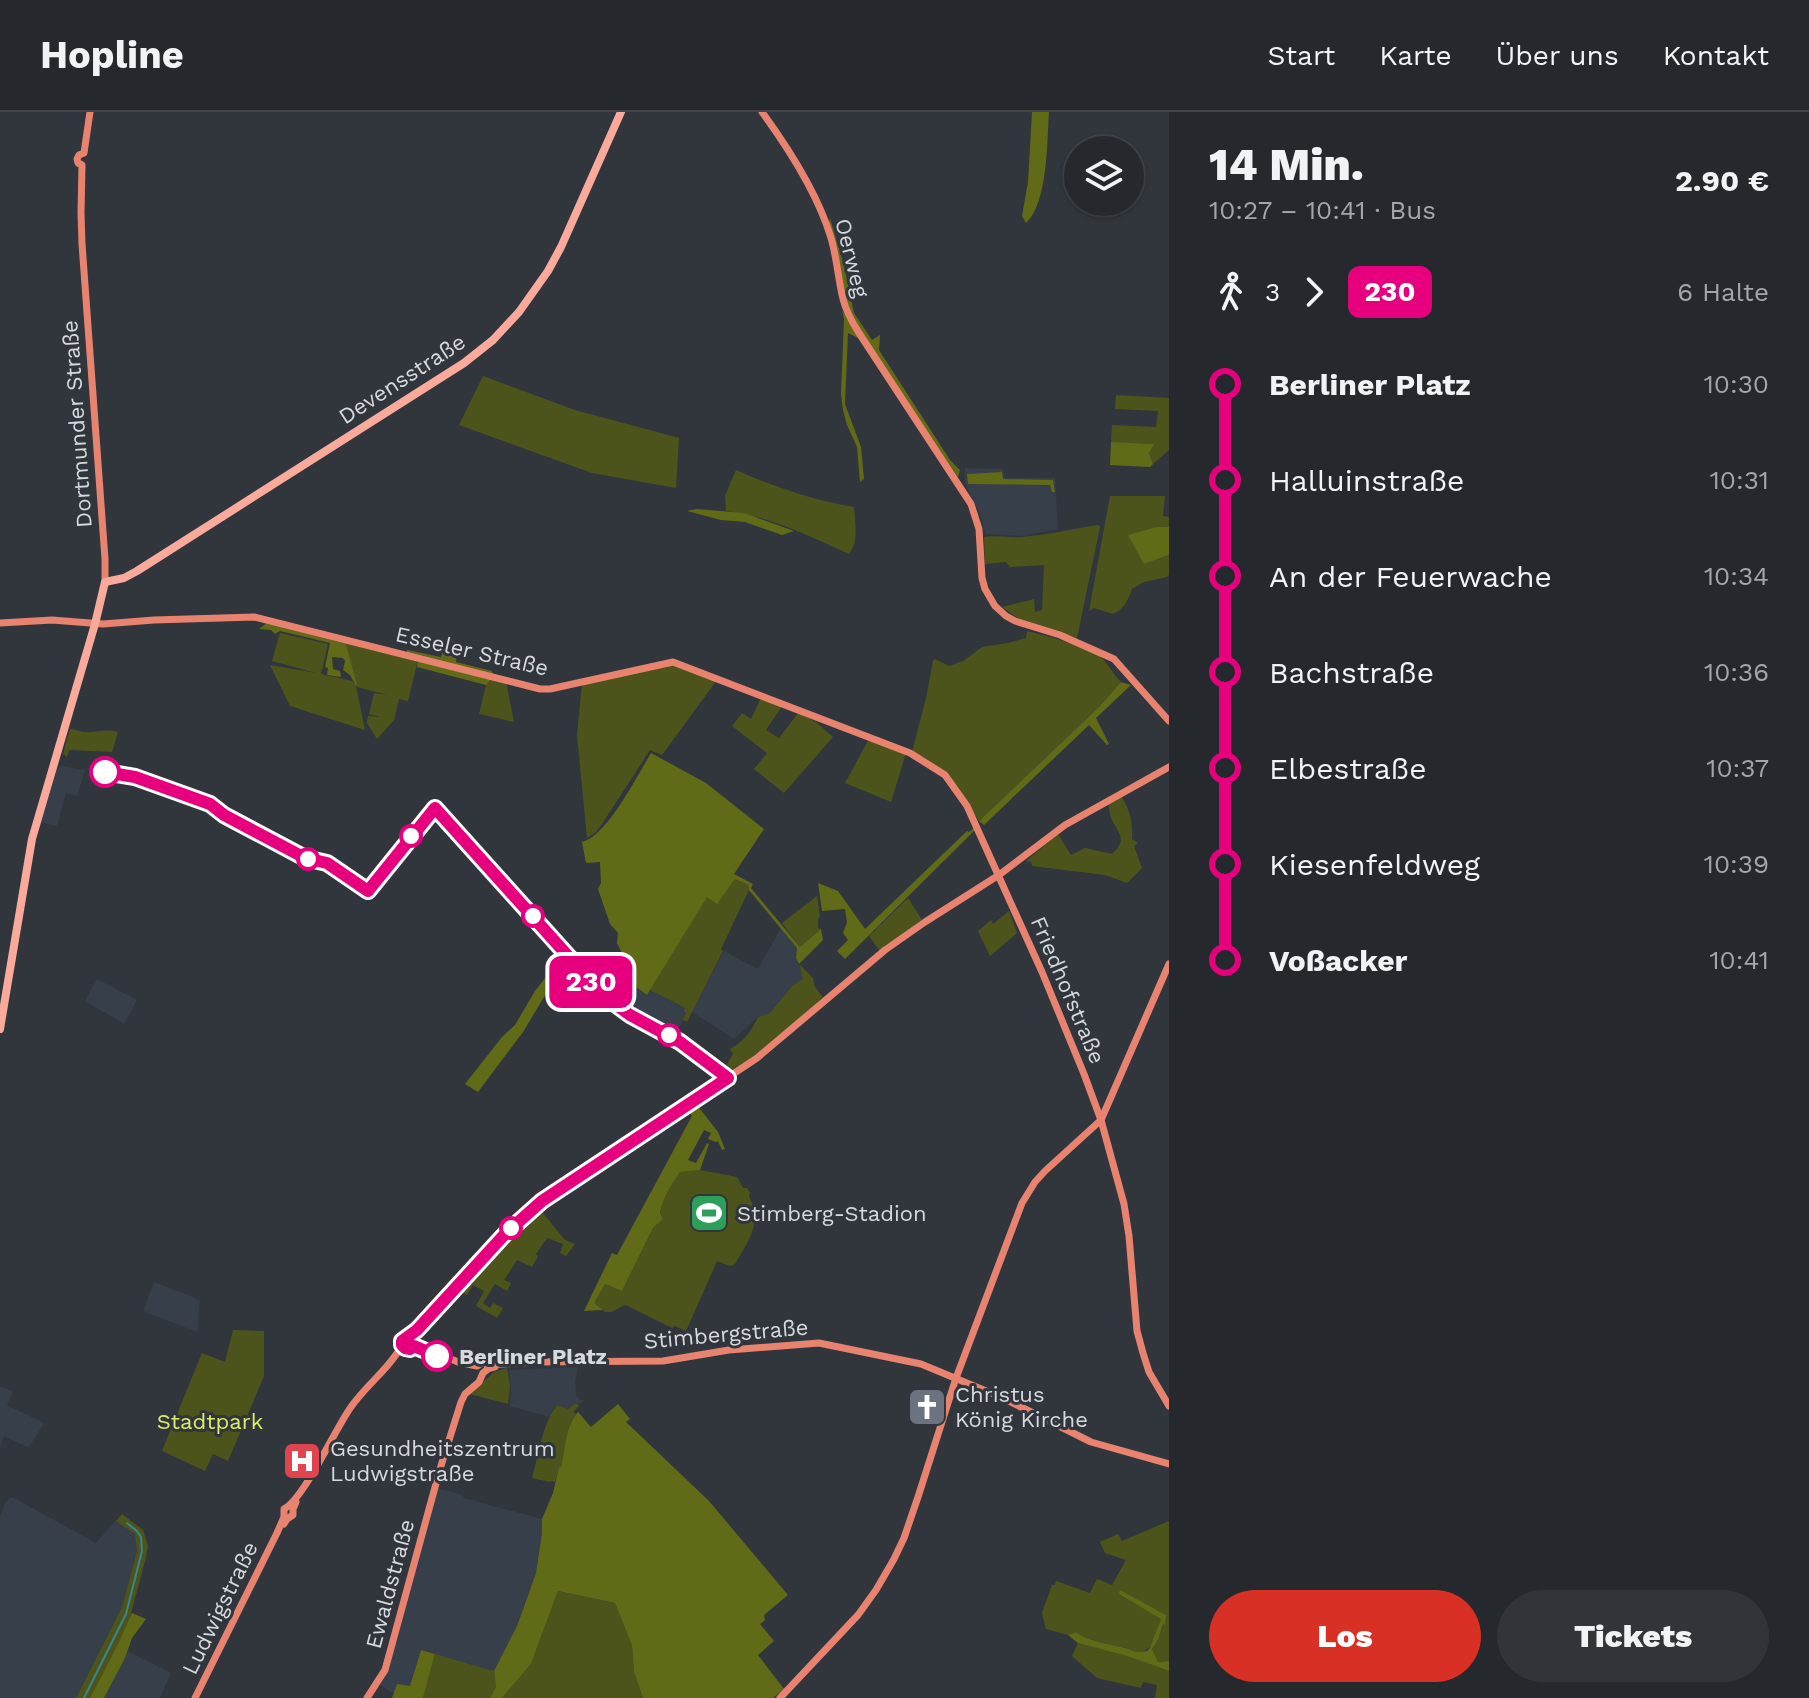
<!DOCTYPE html>
<html lang="de">
<head>
<meta charset="utf-8">
<style>
	:root { --surface:#25282d; --page:#313439; --text:#f1f3f6; --muted:#a3a6aa; --line:#424449; --accent:#d93025 }
	body { margin:0; font-family:"Work Sans",sans-serif; background:var(--page); color:var(--text); height:100vh; display:flex; flex-direction:column; font-size:30px; white-space:nowrap }
	* { box-sizing:border-box; margin:0 }
	p { font-size:26px; color:var(--muted) }
	.icon { flex:none; width:44px; height:44px; fill:none; stroke:currentColor; stroke-width:2; stroke-linecap:round; stroke-linejoin:round }
	.map { position:relative; flex:1; overflow:hidden }
	.details { display:flex; flex-direction:column; background:var(--surface); width:640px }
	.details>* { flex:none }
	.badge { padding:0 16px; border-radius:12px; font-size:28px; line-height:52px }
	.buttons { position:absolute; left:1064px; top:24px; display:grid; gap:16px }
	.buttons a { display:grid; place-items:center; width:80px; height:80px; border-radius:50%; background:var(--surface); box-shadow:0 2px 6px #0004,0 0 0 2px var(--line); font-size:40px }
	.map>.badge { position:absolute; translate:-50% -50%; box-shadow:0 0 0 4px #fff }
	.legs { display:flex; align-items:center; gap:12px; height:88px; padding:0 40px; font-size:26px }
	.legs p { margin-inline-start:auto }
	.overview { display:flex; align-items:center; justify-content:space-between; height:136px; padding:0 40px }
	h1 { font-size:44px; font-weight:800; line-height:60px }
	.primary-button { display:flex; gap:16px; margin-top:auto; padding:16px 40px }
	.primary-button a { flex:1; height:92px; border-radius:48px; background:var(--accent); color:#fff; font-size:32px; font-weight:800; line-height:92px; text-align:center }
	.primary-button a+a { background:var(--page); color:var(--text) }
	ul { padding:0 40px; list-style:none }
	li { display:flex; align-items:center; gap:28px; height:96px; font-size:30px }
	li i { display:grid; place-items:center; width:12px; height:100%; margin:0 10px; background:currentColor }
	li i::after { content:''; width:20px; height:20px; margin:-10px; border:6px solid; border-radius:50%; background:var(--surface) }
	li p { margin-inline-start:auto }
	li:first-child i { background:linear-gradient(#0000 50%,currentColor 0) }
	li:last-child i { background:linear-gradient(currentColor 50%,#0000 0) }
	header { display:flex; align-items:center; gap:48px; box-sizing:border-box; height:112px; padding:0 40px; background:var(--surface); border-bottom:2px solid var(--line) }
	header strong { font-size:38px }
	nav { display:flex; gap:44px; margin-inline-start:auto; font-size:28px }
	main { display:flex; flex:1; min-height:0 }
	.map>svg:first-child { display:block }
</style>
</head>
<body>
<header>
<strong>Hopline</strong>
<nav><a>Start</a><a>Karte</a><a>Über uns</a><a>Kontakt</a></nav>
</header>
<main>
<div class="map">
<svg width="1169" height="1586" viewBox="0 0 1169 1586">
	<rect width="100%" height="100%" fill="#31363c"/>
	<g fill="#363f4a">
		<polygon points="965,356 1003,357 1005,366 1055,366 1058,417 1022,424 985,422 980,401 965,372"/>
		<polygon points="61,654 85,658 77,684 66,681 57,714 41,710 57,657"/>
		<polygon points="781,816 797,836 796,846 804,867 793,873 770,901 758,905 734,927 692,900 724,839 758,857"/>
		<polygon points="621,864 647,883 650,878 686,897 687,901 678,918 675,919 641,902 613,885 612,878"/>
		<polygon points="97,867 137,888 124,912 85,889"/>
		<polygon points="154,1170 200,1188 197,1220 143,1199"/>
		<polygon points="578,1255 575,1269 576,1283 580,1288 584,1288 579,1293 576,1291 568,1297 555,1294 549,1305 510,1294 511,1275 509,1258"/>
		<polygon points="0,1274 13,1280 7,1293 44,1311 31,1332 27,1335 4,1324 0,1335"/>
		<polygon points="438,1376 462,1383 464,1386 542,1407 542,1421 536,1461 517,1514 494,1559 421,1538 410,1575 394,1582 380,1573 384,1567"/>
		<polygon points="10,1386 14,1386 96,1431 116,1408 132,1419 136,1425 137,1439 122,1495 76,1586 0,1586 0,1404 6,1390"/>
		<polygon points="127,1539 171,1561 160,1586 104,1586 125,1546"/>
	</g>
	<g fill="#4d541b">
		<polygon points="483,264 575,298 679,326 676,376 592,361 459,313"/>
		<polygon points="1116,283 1169,286 1169,338 1153,352 1149,341 1153,332 1111,330 1112,313 1156,315 1158,299 1115,297"/>
		<path d="M 736,358 C 772,374 815,389 854,395 C 855,411 859,430 849,442 C 810,424 769,404 726,399 L 725,384 Z"/>
		<path d="M 1110,384 L 1165,384 L 1163,404 L 1169,405 L 1169,415 L 1157,415 L 1144,452 L 1169,443 L 1169,463 L 1167,465 L 1144,470 L 1132,477 C 1128,488 1124,497 1113,502 L 1094,496 L 1089,499 Z"/>
		<path d="M 1098,413 L 1100,415 L 1077,526 L 1019,507 L 1002,495 L 1034,487 L 1035,500 L 1042,498 L 1044,453 L 1010,455 L 1006,450 L 985,452 L 984,425 C 997,423 1009,426 1022,425 C 1047,423 1072,417 1098,413 Z"/>
		<polygon points="290,517 418,548 408,589 399,587 394,608 377,627 367,611 368,604 380,605 369,602 374,581 388,583 357,575 346,532"/>
		<path d="M 1027,519 C 1043,523 1090,535 1101,545 C 1108,552 1114,563 1121,570 L 1099,595 L 979,709 L 946,662 L 912,640 L 926,586 L 933,549 L 935,547 L 949,554 L 963,549 L 982,535 L 1008,531 L 1026,526 Z"/>
		<polygon points="280,521 328,532 321,562 352,569 356,574 365,618 290,594 270,553 316,561 272,549"/>
		<polygon points="673,553 717,568 662,643 650,638 602,712 595,721 587,726 577,623 582,571"/>
		<polygon points="493,567 506,570 514,610 479,602 486,573"/>
		<polygon points="761,586 782,594 766,618 779,626 799,600 816,610 833,625 784,681 754,657 767,641 732,614 742,601 751,607"/>
		<path d="M 70,617 C 74,617 79,619 83,620 C 96,621 106,616 118,620 L 112,640 L 69,638 L 67,645 L 63,642 Z"/>
		<polygon points="869,627 906,641 891,690 845,671"/>
		<path d="M 1121,684 C 1130,697 1133,712 1132,727 L 1138,731 L 1134,734 L 1142,756 L 1127,771 L 1105,763 L 1032,754 L 1031,750 L 1026,749 L 1058,722 L 1071,743 L 1085,736 L 1112,742 C 1125,730 1122,725 1114,712 C 1110,706 1110,699 1108,692 Z"/>
		<polygon points="735,766 749,773 749,778 721,837 723,839 687,910 683,908 686,901 684,899 685,896 650,878 707,784"/>
		<polygon points="817,784 820,805 818,806 818,816 821,817 800,835 782,811"/>
		<polygon points="908,786 922,808 879,838 869,824"/>
		<polygon points="1009,799 1017,821 990,844 978,819 991,808 993,812"/>
		<path d="M 799,852 L 813,866 L 815,875 L 823,885 C 793,913 765,939 729,959 L 727,952 L 733,942 L 730,937 C 744,929 751,920 758,905 L 770,901 L 793,873 L 803,867 Z"/>
		<path d="M 700,1058 L 737,1065 L 743,1076 L 747,1076 L 750,1081 L 749,1084 C 763,1111 748,1129 735,1152 L 730,1154 L 717,1149 L 686,1219 L 675,1214 L 672,1216 L 626,1193 C 619,1194 613,1202 606,1200 C 602,1199 598,1193 593,1191 L 605,1172 L 622,1179 L 653,1116 L 663,1107 L 660,1102 C 663,1086 671,1073 680,1060 Z"/>
		<polygon points="542,1100 565,1128 575,1132 566,1144 560,1141 563,1132 547,1126 536,1142 538,1144 532,1155 517,1148 504,1168 511,1171 507,1179 495,1172 483,1191 490,1196 493,1191 503,1196 497,1206 476,1194 484,1179 473,1173 467,1183 460,1179 502,1134"/>
		<polygon points="233,1218 264,1219 264,1264 228,1349 213,1342 205,1359 162,1339 202,1241 225,1250"/>
		<polygon points="507,1256 510,1274 508,1292 470,1282 494,1260"/>
		<path d="M 576,1291 L 579,1294 L 573,1300 L 576,1302 C 564,1317 566,1338 561,1355 L 559,1355 L 555,1370 L 551,1369 L 550,1370 L 532,1366 C 539,1343 542,1312 557,1293 L 568,1297 Z"/>
		<polygon points="122,1402 143,1418 148,1434 146,1445 128,1513 90,1586 76,1586 122,1495 137,1439 135,1422 116,1409"/>
		<path d="M 1169,1409 L 1169,1549 L 1158,1550 L 1152,1537 L 1158,1528 L 1166,1503 L 1121,1479 L 1119,1482 L 1162,1507 C 1154,1524 1158,1538 1136,1540 C 1117,1531 1093,1533 1076,1520 L 1068,1523 L 1046,1517 L 1042,1501 L 1052,1473 L 1055,1473 L 1056,1469 L 1090,1481 L 1097,1467 L 1112,1473 L 1126,1448 L 1105,1441 L 1100,1430 L 1118,1422 L 1122,1429 Z"/>
		<polygon points="558,1479 615,1491 632,1534 634,1560 643,1586 502,1586 531,1552"/>
		<polygon points="1078,1531 1130,1545 1169,1559 1169,1586 1155,1586 1157,1573 1143,1570 1141,1576 1097,1566 1072,1544"/>
		<polygon points="435,1542 494,1559 496,1575 490,1586 423,1586"/>
	</g>
	<g fill="#616a17">
		<path d="M 1032,0 L 1049,0 C 1047,29 1048,91 1026,111 L 1022,104 L 1028,70 Z"/>
		<polygon points="830,106 844,154 854,201 872,228 880,223 879,238 950,348 960,358 958,365 866,229 848,198 829,112"/>
		<polygon points="842,198 860,227 848,221 845,292 861,335 864,367 860,370 857,335 847,313 843,298 841,282 844,207"/>
		<polygon points="1111,330 1154,332 1149,341 1153,352 1150,355 1110,353"/>
		<polygon points="1002,360 1003,367 1053,368 1055,380 1052,380 1050,373 968,372 967,362"/>
		<polygon points="697,397 744,401 794,419 782,423 745,410 721,408 687,399"/>
		<polygon points="1157,415 1169,415 1169,443 1144,452 1128,423"/>
		<polygon points="267,511 346,532 357,573 356,574 350,563 343,558 345,549 343,546 332,545 333,557 340,559 341,565 327,563 328,556 325,555 330,531 280,519 275,522 271,518 259,517"/>
		<polygon points="447,527 458,531 456,550 492,559 494,565 486,573 417,555 418,549 407,542 407,538 441,545"/>
		<polygon points="1121,570 1131,573 1096,606 1109,632 1107,633 1089,613 984,713 979,709 1099,595"/>
		<path d="M 651,641 L 706,671 L 764,717 L 734,762 L 753,772 L 751,776 L 800,835 L 821,817 L 823,828 L 799,852 L 796,846 L 797,836 L 749,778 L 749,773 L 735,767 L 717,792 L 707,785 L 647,883 L 614,859 L 624,845 L 617,831 L 618,821 L 610,812 L 598,777 L 601,771 L 600,750 L 586,751 L 582,730 C 607,724 637,664 651,641 Z"/>
		<polygon points="974,716 975,718 845,847 837,839 848,828 843,821 847,810 845,797 822,799 818,771 838,779 865,817 967,719 969,720"/>
		<polygon points="563,843 565,845 562,855 523,920 478,980 465,972 502,925 515,913 535,879"/>
		<path d="M 697,993 L 718,1020 L 725,1037 L 722,1038 L 718,1029 L 716,1030 L 708,1027 L 711,1021 L 704,1018 L 688,1048 L 696,1051 L 707,1031 L 709,1032 L 700,1058 L 680,1060 C 671,1073 663,1086 660,1101 L 663,1107 L 653,1116 L 622,1179 L 605,1172 L 594,1191 L 603,1198 L 584,1199 L 612,1141 L 617,1143 L 692,1004 L 688,999 Z"/>
		<path d="M 618,1292 L 630,1307 L 626,1310 L 709,1389 L 788,1483 L 764,1503 L 765,1508 L 760,1512 L 774,1529 L 758,1543 L 784,1577 L 773,1586 L 643,1586 L 634,1560 L 632,1534 L 615,1491 L 558,1479 L 531,1552 L 502,1586 L 490,1586 L 496,1575 L 494,1559 L 517,1514 L 536,1461 L 542,1421 L 542,1407 L 553,1381 L 559,1355 L 561,1355 C 566,1336 564,1316 578,1300 L 591,1315 Z"/>
		<path d="M 1120,1478 L 1166,1503 L 1165,1513 L 1163,1512 L 1158,1528 L 1152,1537 L 1158,1550 L 1169,1549 L 1169,1559 L 1130,1545 L 1078,1531 L 1068,1523 L 1076,1520 C 1093,1533 1117,1531 1136,1540 L 1147,1539 L 1150,1536 L 1161,1507 L 1119,1482 Z"/>
		<polygon points="132,1501 146,1507 132,1526 125,1546 104,1586 90,1586 118,1532"/>
		<polygon points="421,1538 435,1542 423,1586 392,1586 397,1572 410,1574"/>
	</g>
	<g fill="none" stroke-linecap="round" stroke-linejoin="round">
		<polyline stroke="#388690" stroke-width="2" points="84,1586 126,1502 142,1439 141,1425 137,1419 127,1411"/>
		<g stroke="#e88370" stroke-width="7">
			<polyline points="90,0 84,41 79,43 77,47 78,51 82,53 81,101 82,132 105,447 105,470"/>
			<path d="M 762,0 C 789,37 818,82 831,126 C 837,146 838,167 843,187 C 846,199 852,210 859,221 L 971,392 L 979,417 L 982,466 L 985,477 L 995,494 L 1006,504 L 1015,509 L 1060,523 L 1114,547 L 1169,609"/>
			<polyline points="0,511 52,508 103,512 154,508 254,505 540,577 550,577 673,550 910,641 945,663 967,694 1042,860 1084,962 1101,1008 1124,1092 1129,1124 1137,1219 1143,1241 1149,1260 1169,1294"/>
			<path d="M 414,1227 C 422,1215 433,1205 442,1193 C 471,1155 504,1120 542,1089 L 757,946 L 885,838 L 925,810 L 999,763 L 1065,713 L 1169,655"/>
			<polyline points="415,1232 458,1250 477,1254 483,1250 487,1253 535,1250 663,1249 729,1238 819,1231 921,1252 1003,1286 1091,1330 1169,1352"/>
			<polyline points="407,1237 403,1235 402,1229 415,1220"/>
			<polyline points="284,1412 287,1407 293,1403 293,1397 296,1390"/>
			<path d="M 195,1586 L 277,1421 L 284,1405 L 284,1397 C 304,1387 335,1317 351,1295 C 366,1273 390,1256 402,1233"/>
			<polyline points="367,1586 385,1558 440,1357 461,1290 465,1282 479,1270 483,1261 488,1257 495,1255"/>
			<polyline points="780,1586 858,1503 876,1478 894,1447 904,1426 918,1385 956,1266 1022,1091 1035,1070 1045,1059 1101,1008 1169,852"/>
		</g>
		<polyline stroke="#f9aa9b" stroke-width="8" points="0,917 32,727 95,512 105,470 124,466 137,459 464,251 493,228 519,200 548,159 561,135 621,0"/>
	</g>
	<g fill="none" stroke-linecap="round" stroke-linejoin="round">
		<g stroke="#fff" stroke-width="18">
			<polyline id="line-1" points="105,660 135,665 210,692 224,703 305,746 327,751 368,779 435,696 604,884 630,903 680,930 728,966 542,1089 505,1122 417,1218 402,1229 402,1233 405,1236 410,1237 414,1234 437,1244"/>
		</g>
		<use href="#line-1" stroke="#e6007e" stroke-width="12"/>
	</g>
	<defs>
		<g id="stadium-square" transform="scale(2)"><rect x="-9" y="-9" width="18" height="18" rx="4" fill="#2e9e5b" stroke="#31363c"/><path d="M0-5a6.5 5 0 1 0 0 10a6.5 5 0 1 0 0-10ZM-3.5-1.8h7v3.6h-7Z" fill="#fff"/></g>
		<g id="church-square" transform="scale(2)"><rect x="-9" y="-9" width="18" height="18" rx="4" fill="#6b7280" stroke="#31363c"/><path d="M-1.2-6h2.4v3.5h3.3v2.4h-3.3V6h-2.4V-.1h-3.3v-2.4h3.3Z" fill="#fff"/></g>
		<g id="hospital-square" transform="scale(2)"><rect x="-9" y="-9" width="18" height="18" rx="4" fill="#e0444e" stroke="#31363c"/><path d="M-5-5h3v3.5h4V-5h3V5h-3V1.5h-4V5h-3Z" fill="#fff"/></g>
	</defs>
	<g fill-rule="evenodd">
		<use href="#stadium-square" x="709" y="1101"/>
		<use href="#church-square" x="927" y="1295"/>
		<use href="#hospital-square" x="302" y="1349"/>
	</g>
	<g fill="#fff" stroke="#e6007e" stroke-width="4">
		<circle cx="105" cy="660" r="14"/>
		<circle cx="411" cy="724" r="10"/>
		<circle cx="308" cy="747" r="10"/>
		<circle cx="533" cy="804" r="10"/>
		<circle cx="669" cy="923" r="10"/>
		<circle cx="511" cy="1116" r="10"/>
		<circle cx="437" cy="1244" r="14"/>
	</g>
	<g text-anchor="middle" dominant-baseline="central" stroke-width="6" stroke-linejoin="round" paint-order="stroke">
		<g font-size="22" fill="#d6d9dd" stroke="#31363c">
			<text transform="translate(852 146) rotate(76)">Oerweg</text>
			<text transform="translate(402 267) rotate(-33)">Devensstraße</text>
			<text transform="translate(77 312) rotate(-94)">Dortmunder Straße</text>
			<text transform="translate(472 539) rotate(13)">Esseler Straße</text>
			<text transform="translate(1068 878) rotate(67)">Friedhofstraße</text>
			<text transform="translate(726 1222) rotate(-5)">Stimbergstraße</text>
			<text transform="translate(390 1472) rotate(-75)">Ewaldstraße</text>
			<text transform="translate(220 1496) rotate(-64)">Ludwigstraße</text>
		</g>
		<g font-size="22" fill="#d6d9dd" stroke="#31363c" text-anchor="start">
			<text x="737" y="1101">Stimberg-Stadion</text>
			<text x="955" y="1282">Christus<tspan x="955" dy="25">König Kirche</tspan></text>
			<text x="330" y="1336">Gesundheitszentrum<tspan x="330" dy="25">Ludwigstraße</tspan></text>
		</g>
		<g font-size="22" font-weight="bold" fill="#d6d9dd" stroke="#31363c" text-anchor="start">
			<text x="459" y="1244">Berliner Platz</text>
		</g>
		<g font-size="22" fill="#dcec67" stroke="#31363c">
			<text x="210" y="1309">Stadtpark</text>
		</g>
	</g>
</svg>
<div class="buttons">
<a><svg class="icon" aria-label="layers" viewBox="0 0 24 24"><path d="M12 4l9 5-9 5-9-5zM3 14l9 5 9-5"/></svg></a>
</div>
<b class="badge" style="left:591px;top:870px;background:#e6007e;color:#fff">230</b>
</div>
<section class="details">
<div class="overview"><div><h1>14 Min.</h1><p>10:27 – 10:41 · Bus</p></div><b>2.90 €</b></div>
<div class="legs"><svg class="icon" aria-label="walk" viewBox="0 0 24 24"><circle cx="13" cy="4" r="2"/><path d="M13 8l-2 6 4 7M11 14l-3 7M7 12l3-4h3l4 4"/></svg>3<svg class="icon" aria-label="forward" viewBox="0 0 24 24"><path d="M9 5l7 7-7 7"/></svg><b class="badge" style="background:#e6007e;color:#fff">230</b><p>6 Halte</p></div>
<ul>
<li><i style="color:#e6007e"></i><b>Berliner Platz</b><p>10:30</p></li>
<li><i style="color:#e6007e"></i><span>Halluinstraße</span><p>10:31</p></li>
<li><i style="color:#e6007e"></i><span>An der Feuerwache</span><p>10:34</p></li>
<li><i style="color:#e6007e"></i><span>Bachstraße</span><p>10:36</p></li>
<li><i style="color:#e6007e"></i><span>Elbestraße</span><p>10:37</p></li>
<li><i style="color:#e6007e"></i><span>Kiesenfeldweg</span><p>10:39</p></li>
<li><i style="color:#e6007e"></i><b>Voßacker</b><p>10:41</p></li>
</ul>
<div class="primary-button"><a>Los</a><a>Tickets</a></div>
</section>
</main>
</body>
</html>
